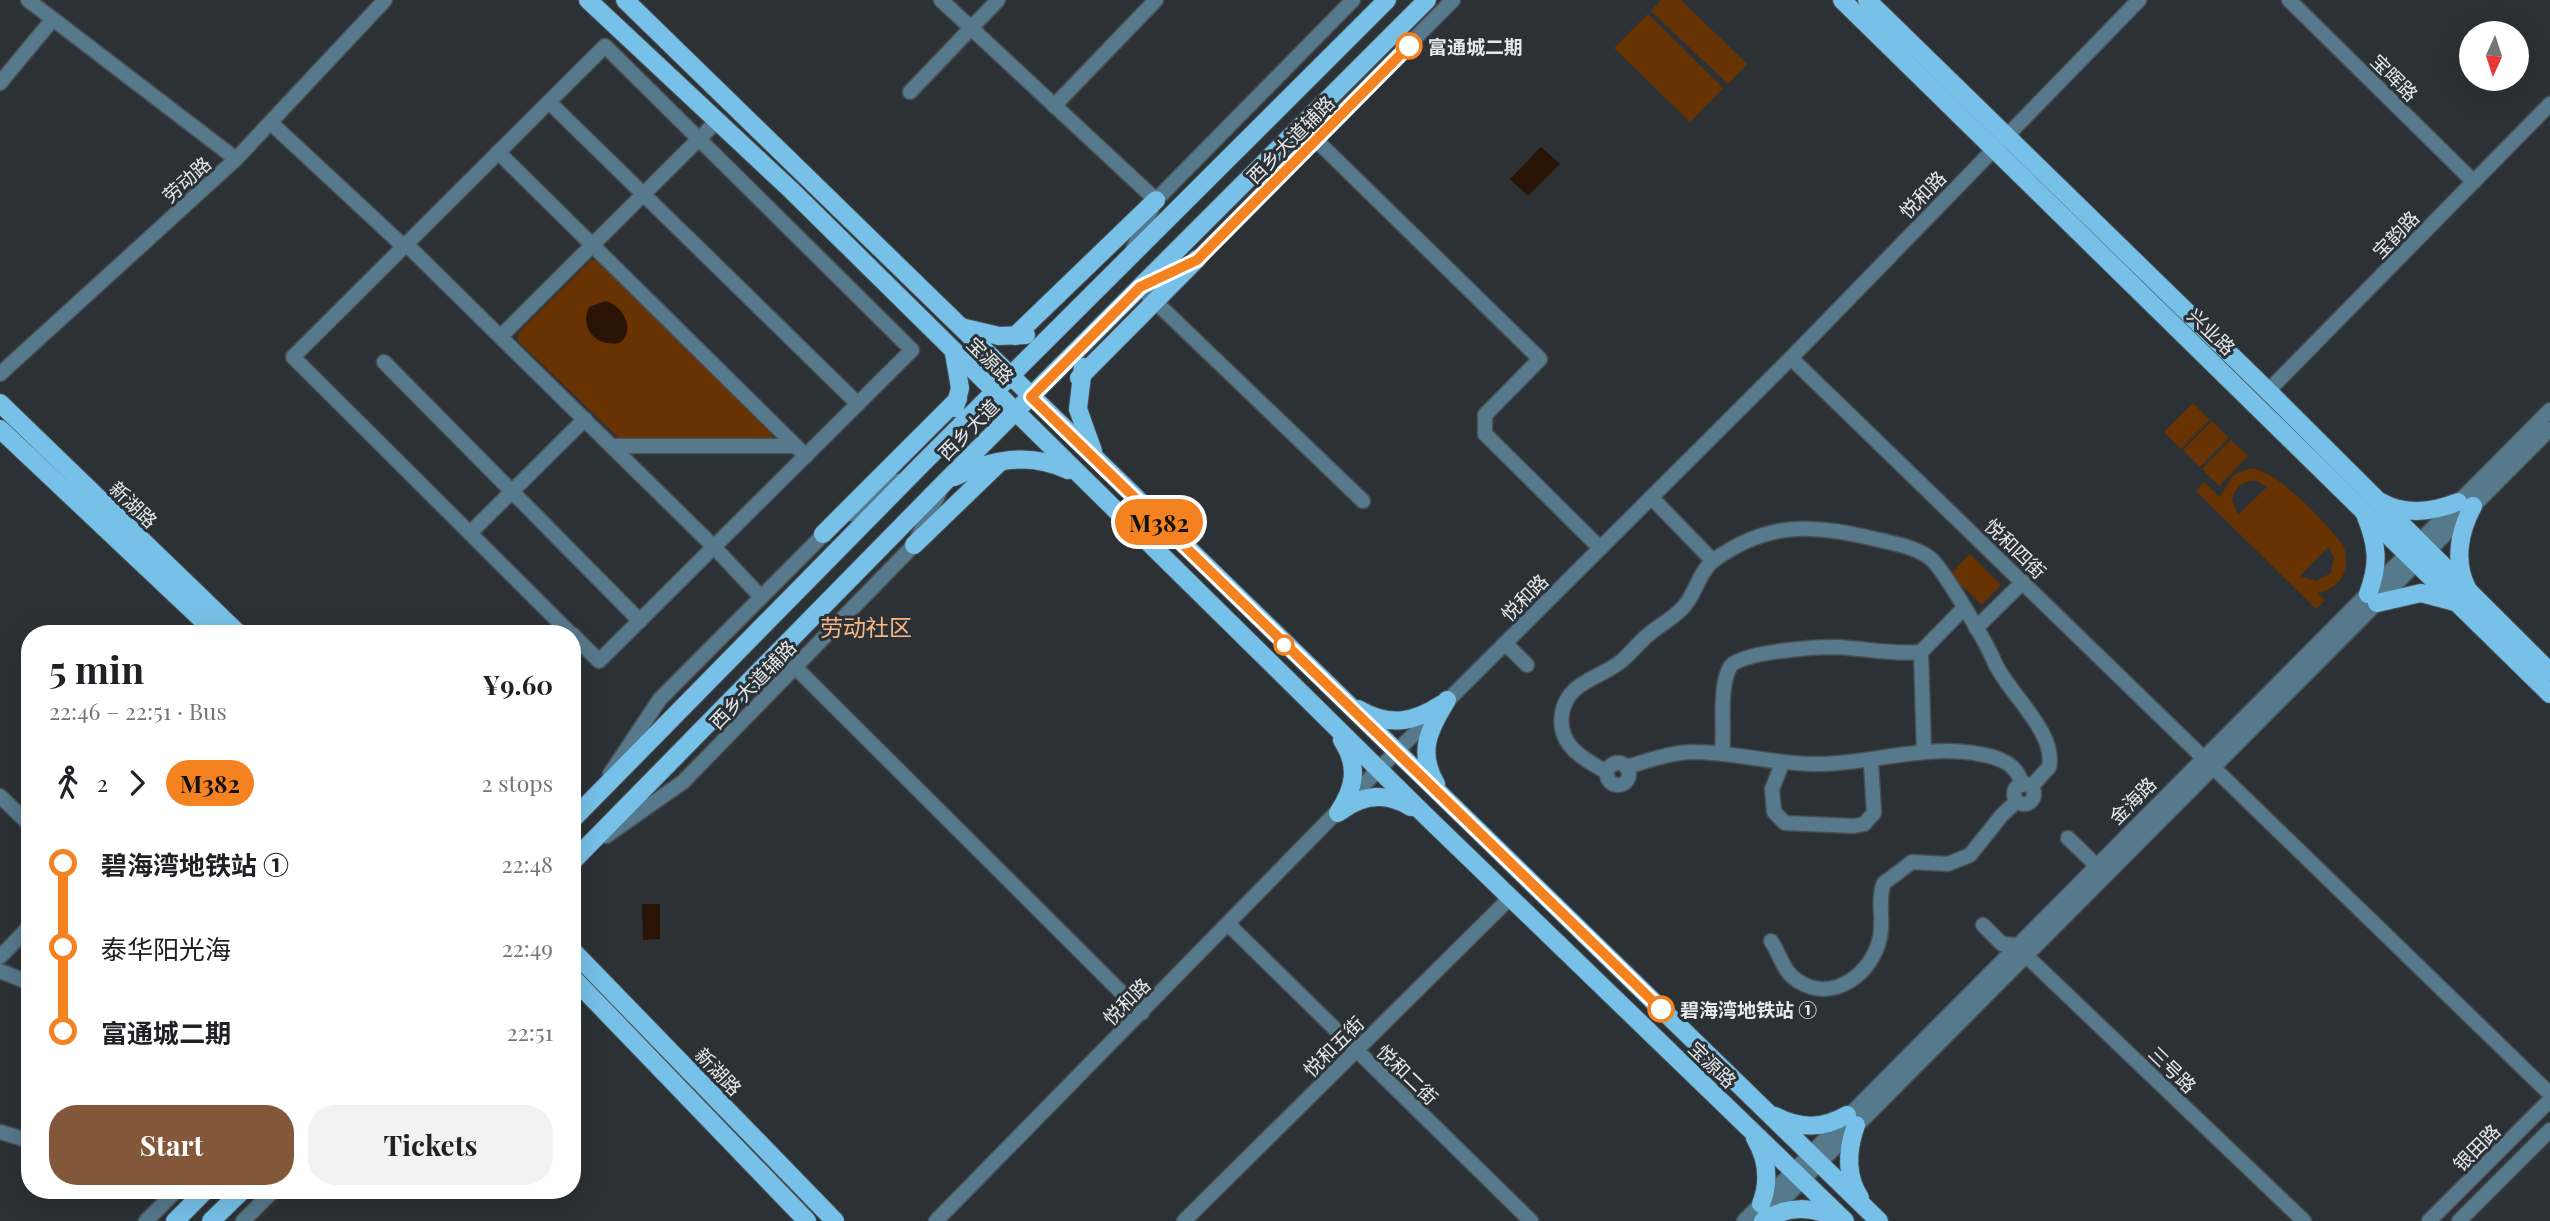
<!DOCTYPE html>
<html lang="en">
<head>
<meta charset="utf-8">
<style>
	:root { --surface:#fff; --page:#f2f2f2; --text:#202124; --muted:#757577; --accent:#83583a }
	body { margin:0; font-family:"Playfair Display","Noto Sans SC",serif; background:var(--page); color:var(--text); height:100vh; display:flex; flex-direction:column; font-size:26px; white-space:nowrap }
	* { box-sizing:border-box; margin:0 }
	p { font-size:23px; color:var(--muted) }
	.icon { flex:none; width:38px; height:38px; fill:none; stroke:currentColor; stroke-width:2; stroke-linecap:round; stroke-linejoin:round }
	.map { position:relative; flex:1; overflow:hidden }
	.panel { position:absolute; left:21px; top:625px; width:560px; height:574px; display:flex; flex-direction:column; background:var(--surface); border-radius:28px; box-shadow:0 7px 28px #0002 }
	.panel>* { flex:none }
	.badge { padding:0 14px; border-radius:23px; font-size:24px; line-height:46px }
	.needle { width:46px; rotate:183deg }
	.buttons { position:absolute; left:2459px; top:21px; display:grid; gap:14px }
	.buttons a { display:grid; place-items:center; width:70px; height:70px; border-radius:50%; background:var(--surface); box-shadow:0 7px 28px #0002; font-size:35px }
	.map>.badge { position:absolute; translate:-50% -50%; box-shadow:0 0 0 4px #fff }
	.legs { display:flex; align-items:center; gap:10px; height:77px; padding:0 28px; font-size:23px }
	.legs p { margin-inline-start:auto }
	.headline { display:flex; align-items:center; justify-content:space-between; height:119px; padding:0 28px }
	h1 { font-size:38px; font-weight:700; line-height:52px }
	.button { display:flex; gap:14px; margin-top:auto; padding:14px 28px }
	.button a { flex:1; height:80px; border-radius:28px; background:var(--accent); color:#fff; font-size:28px; font-weight:700; line-height:80px; text-align:center }
	.button a+a { background:var(--page); color:var(--text) }
	ul { padding:0 28px; list-style:none }
	li { display:flex; align-items:center; gap:24px; height:84px; font-size:26px }
	li i { display:grid; place-items:center; width:10px; height:100%; margin:0 9px; background:currentColor }
	li i::after { content:''; width:18px; height:18px; margin:-9px; border:5px solid; border-radius:50%; background:var(--surface) }
	li p { margin-inline-start:auto }
	li:first-child i { background:linear-gradient(#0000 50%,currentColor 0) }
	li:last-child i { background:linear-gradient(currentColor 50%,#0000 0) }
	.map>svg:first-child { display:block }
</style>
</head>
<body>
<div class="map">
<svg width="2550" height="1221" viewBox="0 0 2550 1221">
	<rect width="100%" height="100%" fill="#2b3135"/>
	<g fill="#673303" fill-rule="evenodd">
		<polygon points="1661,0 1681,0 1747,64 1728,84 1651,11"/>
		<polygon points="1648,14 1723,88 1690,122 1614,48"/>
		<polygon points="591,260 598,260 772,432 772,439 620,439 518,341 519,332"/>
		<polygon points="2193,403 2210,420 2181,449 2164,432"/>
		<polygon points="2212,421 2229,438 2200,467 2183,450"/>
		<polygon points="2231,440 2248,456 2219,486 2202,469"/>
		<path d="M 2250,468 C 2278,470 2326,523 2343,545 C 2352,567 2342,588 2318,593 L 2325,600 L 2316,609 L 2196,491 L 2204,482 L 2220,497 L 2233,475 ZM 2257,481 L 2267,487 L 2238,515 L 2232,500 C 2235,487 2243,480 2257,481 ZM 2328,547 L 2334,557 L 2331,573 L 2316,581 L 2300,576 Z"/>
		<polygon points="1970,554 2001,585 1982,605 1950,574"/>
	</g>
	<g fill="#281304">
		<polygon points="1541,147 1560,164 1528,196 1510,179"/>
		<path d="M 606,301 C 623,306 637,331 619,343 C 597,347 579,329 589,307 Z"/>
		<polygon points="642,904 660,904 660,939 643,940"/>
	</g>
	<g fill="none" stroke-linecap="round" stroke-linejoin="round">
		<g stroke="#494e52" stroke-width="17">
			<g id="minor">
				<polyline points="28,0 236,159"/>
				<polyline points="941,0 1156,200"/>
				<polyline points="2289,0 2474,182"/>
				<polyline points="0,83 53,19"/>
				<polyline points="910,92 998,0"/>
				<polyline points="549,102 858,404"/>
				<polyline points="1054,106 1156,0"/>
				<polyline points="271,123 399,242 406,244 714,547 761,597"/>
				<polyline points="1316,140 1540,359 1485,415 1485,434 1600,548"/>
				<polyline points="498,152 806,456"/>
				<polyline points="1133,249 1156,200 1353,0"/>
				<polyline points="501,336 718,120"/>
				<polyline points="1791,358 2550,1094"/>
				<polyline points="384,362 640,621"/>
				<polyline points="0,374 236,159 385,0"/>
				<polyline points="2268,391 2550,104"/>
				<polyline points="612,446 795,446"/>
				<polyline points="1651,497 1713,561"/>
				<polyline points="1363,501 1140,287 1197,259 1453,0"/>
				<polyline points="851,514 898,481"/>
				<polyline points="470,533 585,419"/>
				<polyline points="1976,628 2023,582"/>
				<polyline points="571,634 293,357 605,46 912,350 599,661 572,634"/>
				<polyline points="1505,643 1527,665"/>
				<polyline points="795,667 1142,1013"/>
				<polyline points="1924,752 1921,652 1963,609"/>
				<path d="M 1722,753 C 1725,727 1718,690 1730,667 C 1738,652 1816,647 1835,647 C 1864,648 1892,655 1921,652"/>
				<circle cx="1618" cy="774" r="11"/>
				<polyline points="1782,764 1772,789 1774,812 1785,823 1854,826 1864,824 1874,813 1871,762"/>
				<path d="M 1626,767 C 1648,761 1671,752 1693,752 C 1736,752 1777,765 1820,764 C 1873,763 1926,744 1979,754 C 1999,757 2018,764 2022,785"/>
				<path d="M 1607,772 C 1584,760 1557,745 1562,714 C 1567,679 1606,678 1626,657 C 1635,648 1643,638 1653,631 C 1664,622 1677,616 1686,604 C 1696,591 1700,571 1714,560 C 1768,521 1814,524 1875,539 C 1893,543 1915,547 1930,558 C 1943,568 1987,644 1994,661 C 2006,691 2057,732 2049,767 L 2031,787"/>
				<polyline points="610,774 660,699 829,529"/>
				<circle cx="2024" cy="794" r="10"/>
				<polyline points="0,796 30,825"/>
				<polyline points="606,836 683,782 914,545 941,489"/>
				<polyline points="2068,838 2102,871"/>
				<polyline points="1229,925 1531,1221"/>
				<polyline points="1983,925 2002,944 2015,945 2304,1221"/>
				<path d="M 1771,941 C 1780,954 1783,972 1798,981 C 1833,1004 1873,973 1880,937 C 1884,920 1877,899 1884,883 L 1912,862 L 1948,864 L 1970,855 L 2002,815 L 2017,801"/>
				<polyline points="0,957 30,926"/>
				<polyline points="0,971 30,983"/>
				<polyline points="0,1132 30,1141"/>
				<polyline points="1766,1217 2550,429"/>
				<polyline points="146,1221 177,1190"/>
				<polyline points="243,1221 274,1190"/>
				<polyline points="936,1221 1379,769 1791,358 2139,0"/>
				<polyline points="1184,1221 1510,898"/>
				<polyline points="1744,1221 2550,410"/>
				<polyline points="2429,1221 2550,1100"/>
				<polyline points="2459,1221 2550,1130"/>
			</g>
		</g>
		<g stroke="#494e52" stroke-width="20">
			<g id="major">
				<polyline points="588,0 791,190 1427,817 1845,1221"/>
				<polyline points="625,0 1879,1221"/>
				<polyline points="1842,0 2550,694"/>
				<polyline points="1867,0 2268,391 2550,672"/>
				<polyline points="961,327 999,336 1026,335"/>
				<polyline points="1015,336 1156,200"/>
				<polyline points="954,353 960,388 955,408"/>
				<polyline points="1083,367 1078,409 1093,451"/>
				<polyline points="1079,378 1197,259"/>
				<polyline points="0,403 239,634"/>
				<polyline points="0,429 217,634"/>
				<path d="M 954,477 C 992,459 1029,452 1068,470"/>
				<path d="M 2381,502 C 2406,516 2433,512 2458,502"/>
				<path d="M 2365,514 C 2377,544 2380,563 2368,594"/>
				<polyline points="823,534 958,399"/>
				<polyline points="914,545 998,464"/>
				<path d="M 2467,588 C 2453,561 2460,530 2473,506"/>
				<polyline points="2377,603 2421,593 2455,602"/>
				<path d="M 1358,709 C 1389,727 1413,723 1442,704"/>
				<path d="M 1436,784 C 1417,752 1429,729 1447,700"/>
				<path d="M 1341,811 C 1363,794 1387,792 1411,807"/>
				<path d="M 1338,813 C 1355,788 1359,766 1342,740"/>
				<polyline points="572,820 922,464 1387,0"/>
				<polyline points="572,862 945,482 1427,0"/>
				<polyline points="572,950 835,1221"/>
				<polyline points="572,977 807,1221"/>
				<path d="M 1775,1116 C 1800,1129 1823,1129 1847,1115"/>
				<path d="M 1856,1125 C 1847,1150 1845,1175 1860,1198"/>
				<path d="M 1755,1138 C 1768,1160 1770,1181 1761,1204"/>
				<polyline points="175,1221 206,1190"/>
				<polyline points="211,1221 243,1190"/>
				<path d="M 1763,1221 C 1788,1205 1812,1206 1839,1219"/>
			</g>
		</g>
		<use href="#minor" stroke="#56798c" stroke-width="14"/>
		<use href="#major" stroke="#77c1e8" stroke-width="18"/>
	</g>
	<g fill="none" stroke-linecap="round" stroke-linejoin="round">
		<g stroke="#fff" stroke-width="16">
			<polyline id="line-1" points="1409,46 1197,260 1140,287 1031,397 1661,1009"/>
		</g>
		<use href="#line-1" stroke="#f58220" stroke-width="10"/>
	</g>
	<g fill="#fff" stroke="#f58220" stroke-width="3.5">
		<circle cx="1409" cy="46" r="12"/>
		<circle cx="1284" cy="645" r="9"/>
		<circle cx="1661" cy="1009" r="12"/>
	</g>
	<g text-anchor="middle" dominant-baseline="central" stroke-width="6" stroke-linejoin="round" paint-order="stroke">
		<g font-size="19" font-weight="bold" fill="#e5e9eb" stroke="#2b3135" text-anchor="start">
			<text x="1428" y="46">富通城二期</text>
			<text x="1680" y="1009">碧海湾地铁站 ①</text>
		</g>
		<g font-size="19" fill="#e5e9eb" stroke="#2b3135">
			<text transform="translate(2395 77) rotate(45)">宝晖路</text>
			<text transform="translate(1290 139) rotate(-45)">西乡大道辅路</text>
			<text transform="translate(186 179) rotate(-42)">劳动路</text>
			<text transform="translate(1922 194) rotate(-46)">悦和路</text>
			<text transform="translate(2395 234) rotate(-46)">宝韵路</text>
			<text transform="translate(2212 331) rotate(44)">兴业路</text>
			<text transform="translate(991 360) rotate(45)">宝源路</text>
			<text transform="translate(968 429) rotate(-45)">西乡大道</text>
			<text transform="translate(134 504) rotate(44)">新湖路</text>
			<text transform="translate(2016 548) rotate(44)">悦和四街</text>
			<text transform="translate(1524 597) rotate(-45)">悦和路</text>
			<text transform="translate(752 684) rotate(-46)">西乡大道辅路</text>
			<text transform="translate(2132 800) rotate(-45)">金海路</text>
			<text transform="translate(1126 1001) rotate(-45)">悦和路</text>
			<text transform="translate(1333 1046) rotate(-45)">悦和五街</text>
			<text transform="translate(1713 1064) rotate(44)">宝源路</text>
			<text transform="translate(2173 1069) rotate(44)">三号路</text>
			<text transform="translate(719 1071) rotate(46)">新湖路</text>
			<text transform="translate(1408 1074) rotate(44)">悦和二街</text>
			<text transform="translate(2476 1147) rotate(-45)">银田路</text>
		</g>
		<g font-size="23" fill="#fab687" stroke="#2b3135">
			<text x="866" y="626">劳动社区</text>
		</g>
	</g>
</svg>
<div class="buttons">
<a><svg class="needle" viewBox="-14 -14 28 28"><path d="M0-13l5 13h-10z" fill="#e53935"/><path d="M0 13l5-13h-10z" fill="#757577"/></svg></a>
</div>
<b class="badge" style="left:1159px;top:522px;background:#f58220;color:#111">M382</b>
<section class="panel">
<div class="headline"><div><h1>5 min</h1><p>22:46 – 22:51 · Bus</p></div><b>¥9.60</b></div>
<div class="legs"><svg class="icon" aria-label="walk" viewBox="0 0 24 24"><circle cx="13" cy="4" r="2"/><path d="M13 8l-2 6 4 7M11 14l-3 7M7 12l3-4h3l4 4"/></svg>2<svg class="icon" aria-label="forward" viewBox="0 0 24 24"><path d="M9 5l7 7-7 7"/></svg><b class="badge" style="background:#f58220;color:#111">M382</b><p>2 stops</p></div>
<ul>
<li><i style="color:#f58220"></i><b>碧海湾地铁站 ①</b><p>22:48</p></li>
<li><i style="color:#f58220"></i><span>泰华阳光海</span><p>22:49</p></li>
<li><i style="color:#f58220"></i><b>富通城二期</b><p>22:51</p></li>
</ul>
<div class="button"><a>Start</a><a>Tickets</a></div>
</section>
</div>
</body>
</html>
